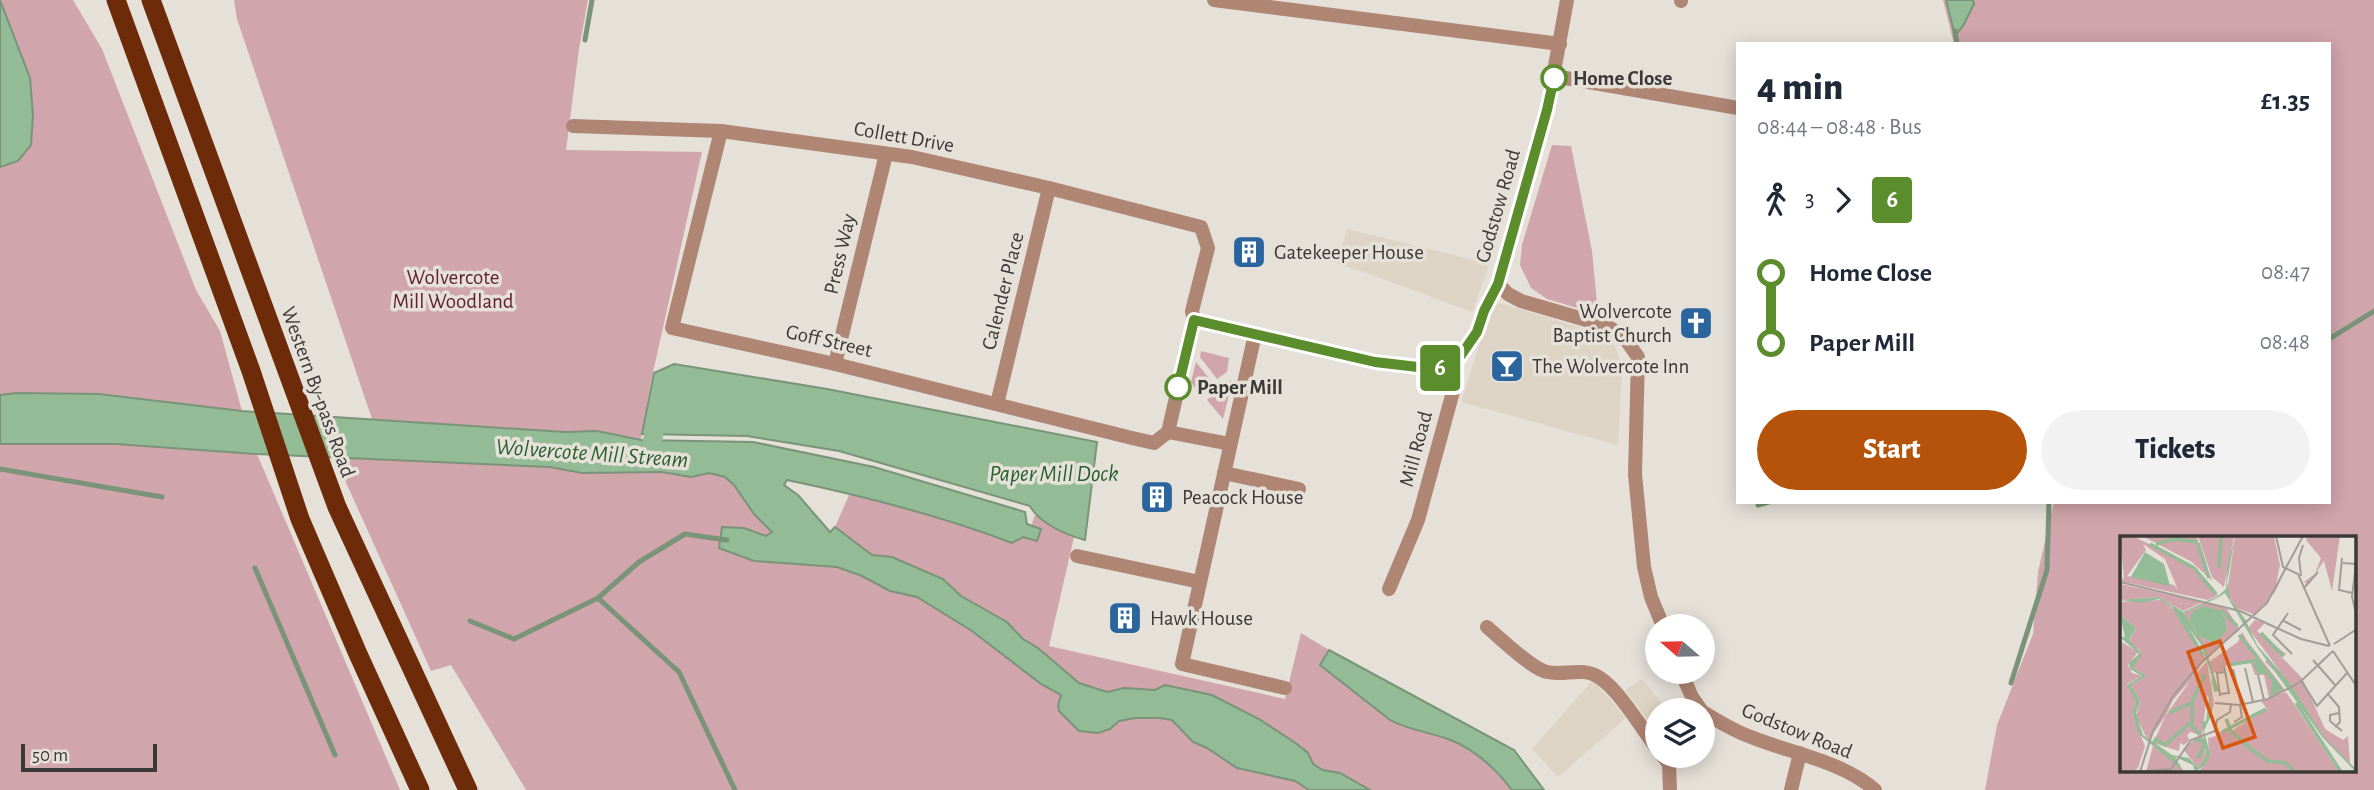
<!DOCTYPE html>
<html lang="en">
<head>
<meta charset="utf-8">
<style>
	:root { --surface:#fff; --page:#f2f2f3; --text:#1f2937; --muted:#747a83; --accent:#b45309 }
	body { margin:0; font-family:"Alegreya Sans",sans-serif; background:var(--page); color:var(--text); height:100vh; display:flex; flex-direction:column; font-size:26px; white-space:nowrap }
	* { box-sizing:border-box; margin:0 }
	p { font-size:23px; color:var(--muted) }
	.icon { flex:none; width:38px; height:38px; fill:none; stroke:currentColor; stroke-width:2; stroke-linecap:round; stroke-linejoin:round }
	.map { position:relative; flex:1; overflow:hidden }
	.details { position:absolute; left:1736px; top:42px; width:595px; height:462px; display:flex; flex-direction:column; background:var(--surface); border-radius:0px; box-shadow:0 4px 18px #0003 }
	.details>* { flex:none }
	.badge { padding:0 14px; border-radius:5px; font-size:24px; line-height:46px }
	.needle { width:46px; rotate:290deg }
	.fabs { position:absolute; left:1645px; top:614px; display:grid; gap:14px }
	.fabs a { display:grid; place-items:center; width:70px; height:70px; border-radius:50%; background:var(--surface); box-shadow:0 4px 18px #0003; font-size:35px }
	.scale { position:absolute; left:21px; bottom:18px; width:136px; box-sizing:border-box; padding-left:7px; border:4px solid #3b3936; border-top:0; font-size:19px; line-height:24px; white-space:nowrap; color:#3b3936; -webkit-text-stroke:5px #e5e0d8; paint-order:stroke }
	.map>.badge { position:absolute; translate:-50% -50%; box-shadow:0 0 0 4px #fff }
	.legs { display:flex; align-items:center; gap:10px; height:77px; padding:0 21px; font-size:23px }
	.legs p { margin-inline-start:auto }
	.overview { display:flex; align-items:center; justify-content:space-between; height:119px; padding:0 21px }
	h1 { font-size:38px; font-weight:800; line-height:52px }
	.cta { display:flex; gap:14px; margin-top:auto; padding:14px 21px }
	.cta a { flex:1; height:80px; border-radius:42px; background:var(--accent); color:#fff; font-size:28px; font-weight:800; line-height:80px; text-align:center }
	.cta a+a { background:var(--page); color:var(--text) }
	ul { padding:0 21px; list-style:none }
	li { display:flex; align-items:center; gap:24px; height:70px; font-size:26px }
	li i { display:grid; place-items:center; width:10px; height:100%; margin:0 9px; background:currentColor }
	li i::after { content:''; width:18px; height:18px; margin:-9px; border:5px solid; border-radius:50%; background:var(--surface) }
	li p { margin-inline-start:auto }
	li:first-child i { background:linear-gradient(#0000 50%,currentColor 0) }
	li:last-child i { background:linear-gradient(currentColor 50%,#0000 0) }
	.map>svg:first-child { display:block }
</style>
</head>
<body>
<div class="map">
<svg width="2374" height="790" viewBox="0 0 2374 790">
	<rect width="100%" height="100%" fill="#e5e0d8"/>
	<g fill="#ddd4c5">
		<polygon points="1347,229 1466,258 1489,265 1472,312 1367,273 1337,264"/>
		<polygon points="1493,301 1594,332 1611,340 1617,350 1622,372 1618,445 1461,402"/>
		<polygon points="1642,679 1667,710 1657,710 1657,732 1625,690"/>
		<polygon points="1593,680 1626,718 1558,777 1532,749"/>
	</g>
	<g fill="#d0a5ab" fill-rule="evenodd">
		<polygon points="1,0 73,0 102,49 196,290 220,331 242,411 99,394 0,395 0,167 18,161 12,33"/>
		<polygon points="234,0 588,0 579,49 566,150 702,152 650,386 641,440 597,431 565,432 372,419 237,19"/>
		<path d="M 1943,0 L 2374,0 L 2374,790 L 1985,790 L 1997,725 L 2033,634 L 2038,572 L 2054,502 L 2329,502 L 2329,44 L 1954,44 ZM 2122,538 L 2355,538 L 2355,771 L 2122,771 Z"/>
		<polygon points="1552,145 1571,146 1592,251 1597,303 1591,312 1547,299 1531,288 1520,265 1522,245"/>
		<polygon points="1201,351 1229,358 1227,372 1217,379 1200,357"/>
		<polygon points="1196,362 1213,383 1199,394 1191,382"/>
		<polygon points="1231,380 1232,383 1223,419 1207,400"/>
		<polygon points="0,444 116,444 257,454 400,790 0,790"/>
		<polygon points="335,458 550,467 582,473 662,472 691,477 709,473 725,477 734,485 754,514 772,532 766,536 744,528 722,528 719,548 754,561 837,567 862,575 890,591 917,597 972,631 1041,684 1061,696 1058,705 1110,729 1119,721 1135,718 1159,718 1172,720 1193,742 1207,748 1236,768 1295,781 1309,790 526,790 451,665 431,671"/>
		<polygon points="850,493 932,515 1012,543 1041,530 1031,526 1035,515 1074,537 1049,646 1285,699 1301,633 1329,650 1320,665 1399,725 1450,740 1481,757 1512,790 1370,790 1340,773 1323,770 1313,764 1308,753 1297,744 1259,719 1212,695 1165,685 1155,690 1124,688 1107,692 1079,683 1038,648 1023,639 1007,622 961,596 943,579 892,557 872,555 835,527"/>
	</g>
	<g fill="#93bb95" stroke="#799478" stroke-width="2">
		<polygon points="0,0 30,78 33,115 31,145 18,161 0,167"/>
		<polygon points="1946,0 1973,0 1974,4 1963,26 1955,36"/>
		<path d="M 674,364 L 827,389 L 1097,442 L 1085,540 C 1066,535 1039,523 1030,506 L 839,451 L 747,436 L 642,434 L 654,373 Z"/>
		<path d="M 16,393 L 99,394 L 242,411 L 565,432 L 597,431 L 641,440 L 753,442 L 874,467 L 1025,512 L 1027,524 L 1041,529 L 1037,541 L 1023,537 L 1012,543 C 939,515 864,496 787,480 L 784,485 L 798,495 L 830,532 L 835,527 L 872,555 L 892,557 L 943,579 L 961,596 L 1007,622 L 1023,639 L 1038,648 L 1079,683 L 1107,692 L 1124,688 L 1155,690 L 1165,685 L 1212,695 L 1259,719 L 1297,744 L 1308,753 L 1313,764 L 1323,770 L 1340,773 L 1370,790 L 1309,790 L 1295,781 L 1237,768 L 1207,748 L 1193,742 L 1172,720 L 1159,718 L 1135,718 L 1119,721 L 1110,729 L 1098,733 L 1079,731 L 1059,711 L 1058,705 L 1061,695 L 1041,684 L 972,631 L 917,597 L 890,591 L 862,576 L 837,567 L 754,561 L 719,548 L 722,527 L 744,528 L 766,536 L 772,532 L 754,514 L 734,485 L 725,477 L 709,473 L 691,477 L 662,472 L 582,473 L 550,467 L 257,454 L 116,444 L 0,444 L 0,395 Z"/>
		<path d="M 1329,650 L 1514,750 L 1544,790 L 1512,790 C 1495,768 1475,749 1448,739 C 1429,732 1408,730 1390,720 L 1320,665 Z"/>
	</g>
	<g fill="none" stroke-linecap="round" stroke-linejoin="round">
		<g stroke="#799478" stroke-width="5">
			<polyline points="1955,31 1957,44"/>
			<polyline points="585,40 592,0"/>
			<polyline points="2329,339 2374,311"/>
			<polyline points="0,469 162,497"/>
			<polyline points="1758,505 1769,502"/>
			<polyline points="255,568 335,755"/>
			<polyline points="598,598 679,672 735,790"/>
			<polyline points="470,621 514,639 598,598 639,562 685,534 727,540"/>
			<polyline points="2011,683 2047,570 2049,502"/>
		</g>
		<polyline stroke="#93bb95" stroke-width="19" points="649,455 654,434"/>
		<g stroke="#af8574" stroke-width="14">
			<polyline points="1214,0 1560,44"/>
			<polyline points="1681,1 1681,0"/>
			<polyline points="1554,76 1738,108"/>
			<polyline points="573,126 721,131 912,157 1049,188 1201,227 1208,248 1192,311 1194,320 1168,432"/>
			<polyline points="721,131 672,328 835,364 1132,438 1154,443 1168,432"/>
			<polyline points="1194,320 1375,362 1435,369 1457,361"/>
			<polyline points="1255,334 1182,664 1285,688"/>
			<polyline points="835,364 886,154"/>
			<polyline points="997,404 1049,188"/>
			<polyline points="1168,432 1230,444"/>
			<polyline points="1224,473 1299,489"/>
			<polyline points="1077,556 1200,582"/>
			<polyline points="1389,589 1418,520 1457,377 1457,361 1477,332 1484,311 1498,284"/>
			<path d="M 1487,627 C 1500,638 1532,669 1547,672 C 1565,676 1583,666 1600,678 C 1619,690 1643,730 1657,749"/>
			<polyline points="1663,756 1669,764 1670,790"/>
			<polyline points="1791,790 1800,753"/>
		</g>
		<g stroke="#af8574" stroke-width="14">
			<polyline points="1567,0 1547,110 1498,284 1508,294 1521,301 1607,326 1624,337 1638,357 1635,474 1644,567 1651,597 1663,626"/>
			<polyline points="1681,672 1692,697 1701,710"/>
			<path d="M 1703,712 C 1718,721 1734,731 1751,737 C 1790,753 1842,761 1875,790"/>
		</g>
		<g stroke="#6e2b0a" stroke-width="19">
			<polyline points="116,0 251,371 300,519 358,654 420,790"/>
			<polyline points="151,0 337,507 468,790"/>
		</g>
	</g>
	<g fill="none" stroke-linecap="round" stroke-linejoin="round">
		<g stroke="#fff" stroke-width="16">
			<polyline id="line-1" points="1178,387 1194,320 1375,362 1435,369 1457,361 1477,332 1484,311 1498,284 1547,110 1554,78"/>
		</g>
		<use href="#line-1" stroke="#5b8d2d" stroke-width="10"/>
	</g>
	<defs>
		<g id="building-square" transform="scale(1.75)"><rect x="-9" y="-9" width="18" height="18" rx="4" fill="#2a659d" stroke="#e5e0d8"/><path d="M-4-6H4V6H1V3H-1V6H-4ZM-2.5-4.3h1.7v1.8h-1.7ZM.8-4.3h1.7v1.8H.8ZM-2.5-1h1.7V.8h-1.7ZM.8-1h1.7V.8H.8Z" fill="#fff"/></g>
		<g id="church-square" transform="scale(1.75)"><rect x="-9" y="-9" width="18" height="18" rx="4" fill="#2a659d" stroke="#e5e0d8"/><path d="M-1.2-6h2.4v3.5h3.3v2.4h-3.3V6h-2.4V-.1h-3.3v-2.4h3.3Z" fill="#fff"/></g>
		<g id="bar-square" transform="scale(1.75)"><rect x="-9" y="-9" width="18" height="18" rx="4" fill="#2a659d" stroke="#e5e0d8"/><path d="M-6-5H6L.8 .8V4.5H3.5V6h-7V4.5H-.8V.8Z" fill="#fff"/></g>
	</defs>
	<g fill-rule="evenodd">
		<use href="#building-square" x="1249" y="252"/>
		<use href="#church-square" x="1696" y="323"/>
		<use href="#bar-square" x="1507" y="366"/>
		<use href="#building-square" x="1157" y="497"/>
		<use href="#building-square" x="1125" y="618"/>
	</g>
	<g fill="#fff" stroke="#5b8d2d" stroke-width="3.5">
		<circle cx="1554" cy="78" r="12"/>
		<circle cx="1178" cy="387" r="12"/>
	</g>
	<g text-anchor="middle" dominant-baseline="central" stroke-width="7" stroke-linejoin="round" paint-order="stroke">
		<g font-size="21" font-weight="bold" fill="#3b3936" stroke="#e5e0d8" text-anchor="start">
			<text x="1573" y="78">Home Close</text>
			<text x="1197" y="387">Paper Mill</text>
		</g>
		<g font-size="21" fill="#3b3936" stroke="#e5e0d8">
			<text transform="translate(904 137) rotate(10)">Collett Drive</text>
			<text transform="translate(1498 206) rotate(-74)">Godstow Road</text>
			<text transform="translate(840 254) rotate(-77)">Press Way</text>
			<text transform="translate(1003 291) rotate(-76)">Calender Place</text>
			<text transform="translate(829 341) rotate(13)">Goff Street</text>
			<text transform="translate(318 392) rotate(70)">Western By-pass Road</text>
			<text transform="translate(1416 449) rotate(-75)">Mill Road</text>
			<text transform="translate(1797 731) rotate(22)">Godstow Road</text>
		</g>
		<g font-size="21" fill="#3b3936" stroke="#e5e0d8" text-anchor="start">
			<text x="1274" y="252">Gatekeeper House</text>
			<text x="1672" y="311" text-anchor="end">Wolvercote<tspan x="1672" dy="24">Baptist Church</tspan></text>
			<text x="1532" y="366">The Wolvercote Inn</text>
			<text x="1182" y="497">Peacock House</text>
			<text x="1150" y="618">Hawk House</text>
		</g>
		<g font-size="21" fill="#601d2e" stroke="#e5e0d8">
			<text x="453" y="277">Wolvercote<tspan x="453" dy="24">Mill Woodland</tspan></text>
		</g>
		<g font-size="23" font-style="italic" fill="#265f2e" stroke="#e5e0d8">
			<text transform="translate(592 454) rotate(4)">Wolvercote Mill Stream</text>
			<text x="1054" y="474">Paper Mill Dock</text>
		</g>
	</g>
	<g transform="translate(2120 536)">
		<rect width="236" height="236" fill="#e5e0d8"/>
		<path d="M 0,0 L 13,0 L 70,28 L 98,59 L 88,64 L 0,45 L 4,42 ZM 23,8 L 45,23 L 58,54 L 54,49 L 7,40 L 26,14 ZM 22,0 L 76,0 L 78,5 L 67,5 L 78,7 L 92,45 L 72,26 ZM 78,0 L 114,0 L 104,51 L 92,41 ZM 115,0 L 154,0 L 160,29 L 156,49 L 165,35 L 155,56 L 136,79 L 116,72 L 107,57 ZM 188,0 L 220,0 L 212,55 L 204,25 L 188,48 L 184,46 L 195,38 L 201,22 L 186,4 ZM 0,48 L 83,66 L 63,75 L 39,61 L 0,64 ZM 42,64 L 62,80 L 86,122 L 28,205 L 16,180 L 20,166 L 11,149 L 27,140 L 13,132 L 21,116 L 9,105 L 16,92 L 0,79 L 0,66 ZM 86,67 L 107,73 L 120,94 L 87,120 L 64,77 ZM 79,72 L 99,74 L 105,83 L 107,94 L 93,107 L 77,98 L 70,86 ZM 135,84 L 145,87 L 137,95 L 166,118 L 162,122 L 150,109 L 182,142 L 205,193 L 223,204 L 228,200 L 230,227 L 205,203 L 173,153 L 145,126 L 147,123 L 168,146 L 128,92 ZM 122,96 L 128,106 L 165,154 L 149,162 L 144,139 L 135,139 L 130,125 L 103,130 L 104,135 L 92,137 L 89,126 L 118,106 ZM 0,105 L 18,116 L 8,129 L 12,137 L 22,140 L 7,148 L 16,166 L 12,178 L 25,210 L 18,232 L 12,236 L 0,236 ZM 87,125 L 94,168 L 88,184 L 90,164 L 87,159 L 82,200 L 86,220 L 78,232 L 63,213 L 80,199 L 70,196 L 67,200 L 70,204 L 64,209 L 60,207 L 59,215 L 33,207 L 53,164 ZM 166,156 L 219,236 L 79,236 L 89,220 L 88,202 L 96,200 L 95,196 L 111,195 L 147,173 L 141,165 ZM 33,210 L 56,226 L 64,236 L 26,236 Z" fill="#d0a5ab" fill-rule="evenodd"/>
		<path d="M 115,0 L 107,46 L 110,63 L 125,83 L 137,109 L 169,146 L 204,201 L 234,231 L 236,236 L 203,202 L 137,111 L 105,57 L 97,62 L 64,77 L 85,111 L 99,155 L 94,156 L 92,144 L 89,179 L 93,168 L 92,177 L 84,195 L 90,218 L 86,228 L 75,236 L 73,229 L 55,221 L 64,236 L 19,198 L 12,177 L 16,166 L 7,149 L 22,140 L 10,133 L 9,127 L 19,118 L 0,101 L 5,101 L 0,79 L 16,92 L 9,104 L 22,118 L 13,132 L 27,140 L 11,149 L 20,166 L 16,177 L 23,199 L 52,219 L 69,222 L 78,232 L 86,220 L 82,186 L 86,185 L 92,141 L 82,110 L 55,73 L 39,63 L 20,67 L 0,64 L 39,61 L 63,76 L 98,60 L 106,53 L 107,31 ZM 25,16 L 44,28 L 50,50 L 11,41 ZM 83,70 L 99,74 L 105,83 L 107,94 L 95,108 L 78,99 L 70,86 L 71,77 ZM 140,124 L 163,153 L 150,160 L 152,145 L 144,137 L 137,138 L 133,128 Z" fill="#93bb95"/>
		<path fill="none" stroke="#93bb95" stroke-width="3.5" d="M 78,7 L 89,42M 30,8 L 74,32 L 96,58M 36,8 L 54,3 L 78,6M 99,32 L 101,0M 54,72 L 83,119M 101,74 L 117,90M 141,97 L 163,120M 119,99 L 138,122M 107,129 L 140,124M 72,166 L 85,138M 176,167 L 221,236M 49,177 L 72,167 L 72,190 L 80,199M 106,183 L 111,195 L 132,214 L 148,225 L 166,227 L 174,236M 102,196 L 146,173M 74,205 L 83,204 L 84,210 L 78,222M 33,208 L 36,203 L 45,209 L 70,187"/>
		<path fill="none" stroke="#a19d97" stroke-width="2" d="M 156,0 L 163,31 L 178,38 L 210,110M 222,22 L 219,54 L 232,57M 223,27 L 236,28 L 232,61 L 237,81M 181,40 L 179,22 L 183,9M 0,46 L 120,75 L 181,103 L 209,110M 184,52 L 198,36M 168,77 L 153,99 L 172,118M 162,84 L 181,94M 214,108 L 237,93M 213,115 L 237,151M 193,124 L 215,149M 125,132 L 133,166M 113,133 L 121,168M 138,139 L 144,164M 181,144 L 197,170 L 228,136M 207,157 L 219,171 L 220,186 L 215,191M 100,158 L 109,157 L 104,130M 100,160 L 97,137 L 106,136M 95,167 L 119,169 L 148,163 L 179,147 L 213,115M 219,177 L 210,179 L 210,185 L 222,195M 114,186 L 122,181 L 120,169M 13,236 L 51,233 L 71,204 L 95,195 L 97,184 L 110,176 L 111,169M 20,236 L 33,195 L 53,160 L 79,129 L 147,67 L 183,0"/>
		<path fill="#d75610" fill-opacity="0.15" stroke="#d75610" stroke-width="3.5" d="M 100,105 L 135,201 L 103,212 L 68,116 Z"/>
		<rect width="236" height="236" fill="none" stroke="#3b3936" stroke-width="3.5"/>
	</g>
</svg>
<div class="fabs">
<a><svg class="needle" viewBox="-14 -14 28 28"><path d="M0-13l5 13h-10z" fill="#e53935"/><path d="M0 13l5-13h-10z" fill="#747a83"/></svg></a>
<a><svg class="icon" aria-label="layers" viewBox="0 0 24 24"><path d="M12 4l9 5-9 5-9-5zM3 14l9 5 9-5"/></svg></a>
</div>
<div class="scale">50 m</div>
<b class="badge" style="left:1440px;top:368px;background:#5b8d2d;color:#fff">6</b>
<section class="details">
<div class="overview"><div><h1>4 min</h1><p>08:44 – 08:48 · Bus</p></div><b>£1.35</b></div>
<div class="legs"><svg class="icon" aria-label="walk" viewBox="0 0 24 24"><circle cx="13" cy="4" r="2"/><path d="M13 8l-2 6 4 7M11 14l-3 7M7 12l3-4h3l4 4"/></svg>3<svg class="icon" aria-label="forward" viewBox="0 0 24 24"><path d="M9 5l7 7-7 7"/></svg><b class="badge" style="background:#5b8d2d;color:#fff">6</b></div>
<ul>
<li><i style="color:#5b8d2d"></i><b>Home Close</b><p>08:47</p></li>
<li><i style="color:#5b8d2d"></i><b>Paper Mill</b><p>08:48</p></li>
</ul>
<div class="cta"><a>Start</a><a>Tickets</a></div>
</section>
</div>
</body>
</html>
